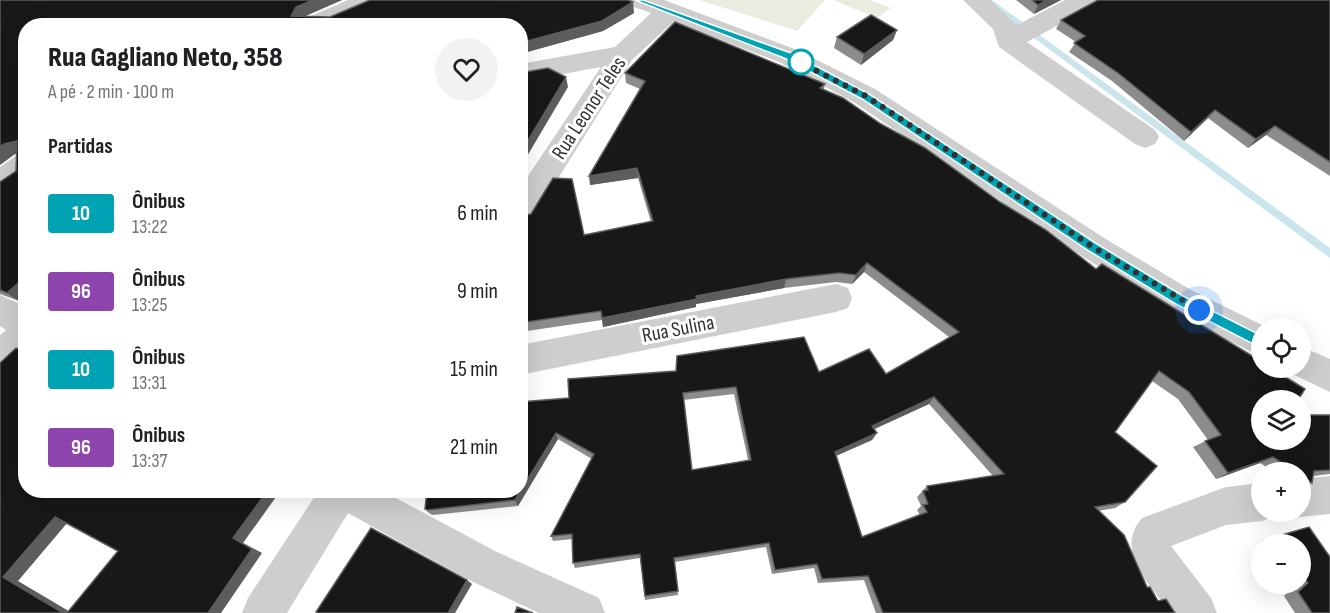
<!DOCTYPE html>
<html lang="pt">
<head>
<meta charset="utf-8">
<style>
	:root { --surface:#fff; --page:#f2f2f2; --text:#202124; --muted:#757577 }
	body { margin:0; font-family:"Sofia Sans Condensed",sans-serif; background:var(--page); color:var(--text); height:100vh; display:flex; flex-direction:column; font-size:22px; white-space:nowrap }
	* { box-sizing:border-box; margin:0 }
	p { font-size:20px; color:var(--muted) }
	.icon { flex:none; width:33px; height:33px; fill:none; stroke:currentColor; stroke-width:2; stroke-linecap:round; stroke-linejoin:round }
	.map { position:relative; flex:1; overflow:hidden }
	.sheet { position:absolute; left:18px; top:18px; width:510px; height:480px; display:flex; flex-direction:column; background:var(--surface); border-radius:24px; box-shadow:0 6px 24px #0002 }
	.sheet>* { flex:none }
	.badge { padding:0 12px; border-radius:4px; font-size:21px; line-height:39px }
	.controls { position:absolute; left:1251px; top:318px; display:grid; gap:12px }
	.controls a { display:grid; place-items:center; width:60px; height:60px; border-radius:50%; background:var(--surface); box-shadow:0 6px 24px #0002; font-size:30px }
	.you { position:absolute; width:30px; height:30px; margin:-15px; border:4px solid #fff; border-radius:50%; background:#1a73e8; box-shadow:0 0 0 9px #1a73e833 }
	.map>.badge { position:absolute; translate:-50% -50%; box-shadow:0 0 0 3px #fff }
	h2 { padding:0 30px; font-size:22px; line-height:54px }
	.round { display:grid; place-items:center; flex:none; width:63px; height:63px; border-radius:32px; background:var(--page) }
	.head { display:flex; align-items:center; justify-content:space-between; height:102px; padding:0 30px }
	h1 { font-size:28px; font-weight:800; line-height:45px }
	ul { padding:0; list-style:none }
	li { display:flex; align-items:center; gap:18px; height:78px; padding:0 30px }
	li div { flex:1 }
	li b { display:block; font-size:22px }
	li em { font-style:normal }
	li .badge { min-width:66px; font-weight:700; text-align:center }
	.map>svg:first-child { display:block }
</style>
</head>
<body>
<div class="map">
<svg width="1330" height="613" viewBox="0 0 1330 613">
	<rect width="100%" height="100%" fill="#fff"/>
	<g fill="#e9eddf">
		<polygon points="699,0 825,0 797,31"/>
		<polygon points="833,0 870,0 891,8 877,18"/>
	</g>
	<g fill="none" stroke-linecap="round" stroke-linejoin="round">
		<polygon fill="#cbe5ed" fill-rule="evenodd" points="983,0 992,0 1330,248 1330,258"/>
		<g fill="#cecece" fill-rule="evenodd">
			<polygon points="348,0 382,0 379,6 334,26 299,26 302,20"/>
			<polygon points="628,0 664,0 797,50 875,89 1104,238 1191,290 1268,328 1262,328 1262,357 1167,310 1082,256 855,103 779,62 673,22 632,60 531,222 520,225 520,188 601,67 520,82 520,64 615,47 651,13 631,6"/>
			<polygon points="963,0 990,0 1017,25 1065,0 1097,0 1094,6 1027,42 1155,130 1159,137 1155,144 1145,148 1135,144 999,47 993,29"/>
			<polygon points="26,153 26,179 10,190 0,193 0,167 16,156"/>
			<polygon points="836,284 848,288 852,298 848,308 836,312 520,375 520,345"/>
			<polygon points="0,295 26,307 26,355 12,368 0,372 0,335 6,330 0,326"/>
			<polygon points="1300,346 1330,359 1330,392 1288,372 1286,368 1300,368"/>
			<polygon points="1330,476 1330,514 1300,517 1287,512 1300,512 1300,479"/>
			<path d="M 1262,483 L 1262,512 L 1277,512 L 1276,515 L 1262,521 L 1226,525 L 1171,546 L 1211,598 L 1217,613 L 1171,613 C 1151,585 1113,552 1142,518 L 1226,487 Z"/>
			<polygon points="319,490 381,490 497,552 599,598 605,613 539,613 469,580 348,513 287,613 242,613 248,598"/>
		</g>
	</g>
	<g fill="#8c8c8c" fill-rule="evenodd">
		<polygon points="0,0 342,0 305,16 330,17 634,13 603,31 520,54 520,26 26,26 19,301 0,294 0,182 16,171 17,154 15,154"/>
		<polygon points="1016,0 1061,0 1034,14"/>
		<polygon points="1330,0 1330,176 1266,135 1248,148 1208,118 1184,141 1112,81 1069,52 1076,42 1056,29 1061,20"/>
		<polygon points="897,30 893,40 861,65 834,48 837,37"/>
		<path d="M 625,73 L 825,84 L 824,89 L 1262,440 L 1330,415 L 1330,474 L 1313,476 L 1312,483 L 1300,488 L 1300,472 L 1274,472 L 1260,463 L 1216,479 L 1193,447 L 1208,440 L 1178,399 L 1152,381 L 1115,432 L 1125,502 L 1115,508 L 1098,511 L 1147,587 L 1158,601 L 1175,613 L 876,613 L 864,580 L 818,583 L 814,568 L 772,574 L 766,547 L 675,562 L 678,595 L 645,600 L 640,558 L 575,568 L 573,563 L 573,539 L 553,541 L 551,536 L 592,459 L 558,439 L 518,506 L 433,515 L 430,514 L 425,509 L 569,398 L 819,372 L 886,374 L 949,337 L 864,272 L 852,284 L 836,282 L 784,288 L 696,304 L 696,307 L 603,327 L 602,320 L 520,332 L 520,216 L 584,235 L 651,222 L 638,178 L 590,185 L 640,89 L 626,83 ZM 734,394 L 748,460 L 692,470 L 683,400 ZM 929,404 L 993,476 L 927,486 L 917,497 L 921,506 L 917,510 L 920,515 L 862,537 L 836,456 L 872,440 L 877,433 L 874,429 Z"/>
		<polygon points="1309,527 1330,557 1330,613 1295,613 1284,596 1293,586 1291,584 1300,584 1300,544 1263,544 1261,541"/>
	</g>
	<g fill="#5d5d5d">
		<polygon points="313,0 342,0 301,18 291,16 296,7"/>
		<polygon points="1047,0 1061,0 1034,14 1038,5"/>
		<polygon points="633,2 634,13 603,31 520,54 520,43"/>
		<polygon points="897,30 893,40 861,65 864,54"/>
		<polygon points="566,77 568,87 520,168 520,154"/>
		<polygon points="1215,110 1208,118 1184,141 1191,132"/>
		<polygon points="1275,126 1266,135 1248,148 1256,139"/>
		<polygon points="17,141 26,152 15,154 0,165 0,147 4,144"/>
		<polygon points="637,168 638,178 590,185 589,176"/>
		<polygon points="867,263 864,272 852,284 856,275"/>
		<polygon points="26,276 26,296 19,301 7,293"/>
		<polygon points="786,279 784,288 696,304 696,307 603,327 602,318 696,296"/>
		<polygon points="934,397 929,404 868,432 872,426"/>
		<polygon points="556,433 558,439 518,506 515,500"/>
		<polygon points="877,433 872,440 831,458 835,452"/>
		<polygon points="1273,457 1260,463 1216,479 1228,473"/>
		<polygon points="268,490 281,490 243,543 262,553 221,613 208,613 233,538"/>
		<polygon points="55,517 68,522 18,581 72,613 63,613 3,577"/>
		<polygon points="467,580 472,584 455,613 448,613"/>
	</g>
	<g fill="#181818" stroke="#5d5d5d" stroke-width="1.5" fill-rule="evenodd">
		<polygon points="0,0 313,0 296,7 291,16 330,17 370,0 628,0 633,2 602,21 520,43 520,26 26,26 26,276 7,293 0,290 0,182 16,171 17,141 4,144 0,147"/>
		<polygon points="1032,0 1047,0 1038,5"/>
		<polygon points="1098,0 1330,0 1330,162 1275,126 1256,139 1215,110 1191,132 1118,73 1074,43 1085,36 1061,20"/>
		<polygon points="871,15 897,30 864,54 837,37"/>
		<path d="M 675,22 L 825,84 L 820,88 L 843,98 L 881,124 L 925,148 L 1000,202 L 1046,230 L 1096,269 L 1102,264 L 1262,362 L 1262,368 L 1271,368 L 1305,389 L 1298,400 L 1262,400 L 1262,440 L 1300,440 L 1300,415 L 1330,415 L 1330,470 L 1314,471 L 1312,483 L 1300,475 L 1300,472 L 1296,472 L 1273,457 L 1228,473 L 1205,441 L 1221,435 L 1189,392 L 1159,371 L 1115,432 L 1157,466 L 1125,502 L 1095,507 L 1124,535 L 1147,587 L 1150,587 L 1158,601 L 1166,599 L 1175,613 L 883,613 L 868,576 L 822,579 L 817,564 L 775,570 L 769,543 L 674,558 L 678,591 L 645,596 L 640,554 L 573,563 L 572,534 L 551,536 L 594,454 L 556,433 L 515,500 L 428,510 L 425,509 L 427,490 L 520,490 L 520,402 L 569,398 L 568,379 L 676,371 L 677,356 L 804,337 L 819,372 L 869,349 L 886,374 L 959,332 L 867,263 L 856,275 L 839,273 L 786,279 L 696,296 L 697,299 L 602,318 L 601,311 L 520,323 L 520,216 L 531,214 L 553,178 L 572,179 L 584,235 L 653,221 L 637,168 L 589,176 L 645,81 L 625,73 ZM 736,387 L 751,460 L 692,470 L 683,393 ZM 934,397 L 1004,474 L 927,486 L 928,490 L 923,491 L 928,504 L 923,505 L 927,512 L 862,537 L 835,452 L 877,433 L 872,426 Z"/>
		<polygon points="548,68 566,77 520,154 520,73"/>
		<polygon points="16,348 26,352 26,490 268,490 233,538 252,549 208,613 67,613 118,551 55,517 3,577 63,613 0,613 0,363"/>
		<polygon points="1309,527 1330,557 1330,613 1312,613 1298,592 1308,583 1300,572 1300,544 1280,544 1275,537"/>
		<polygon points="371,528 467,580 448,613 318,613 316,612"/>
		<polygon points="517,607 533,613 515,613"/>
	</g>
	<polygon fill="#00a3b4" stroke="#fff" stroke-width="1.5" points="635,0 643,0 791,53 869,94 1097,244 1183,296 1266,338 1266,346 1257,346 1174,303 1089,251 862,99 784,58"/>
	<g fill="none" stroke-linecap="round" stroke-linejoin="round">
		<polyline stroke="#313131" stroke-width="6" stroke-dasharray="0 10.8" points="801,62 799,62 866,96 1093,247 1199,310"/>
	</g>
	<circle fill="#fff" stroke="#00a3b4" stroke-width="3" cx="801" cy="62" r="12"/>
	<g text-anchor="middle" dominant-baseline="central" stroke-width="6" stroke-linejoin="round" paint-order="stroke">
		<g font-size="21" fill="#313131" stroke="#fff">
			<text transform="translate(589 108) rotate(-57)">Rua Leonor Teles</text>
			<text transform="translate(678 329) rotate(-11)">Rua Sulina</text>
		</g>
	</g>
</svg>
<div class="controls">
<a><svg class="icon" aria-label="locate" viewBox="0 0 24 24"><circle cx="12" cy="12" r="6"/><path d="M12 2v4M12 18v4M2 12h4M18 12h4"/></svg></a>
<a><svg class="icon" aria-label="layers" viewBox="0 0 24 24"><path d="M12 4l9 5-9 5-9-5zM3 14l9 5 9-5"/></svg></a>
<a>+</a>
<a>−</a>
</div>
<div class="you" style="left:1199px;top:310px"></div>
<section class="sheet">
<div class="head"><div><h1>Rua Gagliano Neto, 358</h1><p>A pé · 2 min · 100 m</p></div><a class="round"><svg class="icon" aria-label="heart" viewBox="0 0 24 24"><path d="M12 20l-8-8c-3-5 5-10 8-4 3-6 11-1 8 4z"/></svg></a></div>
<h2>Partidas</h2>
<ul>
<li><span class="badge" style="background:#00a3b4;color:#fff">10</span><div><b>Ônibus</b><p>13:22</p></div><em>6 min</em></li>
<li><span class="badge" style="background:#8e44ad;color:#fff">96</span><div><b>Ônibus</b><p>13:25</p></div><em>9 min</em></li>
<li><span class="badge" style="background:#00a3b4;color:#fff">10</span><div><b>Ônibus</b><p>13:31</p></div><em>15 min</em></li>
<li><span class="badge" style="background:#8e44ad;color:#fff">96</span><div><b>Ônibus</b><p>13:37</p></div><em>21 min</em></li>
</ul>
</section>
</div>
</body>
</html>
